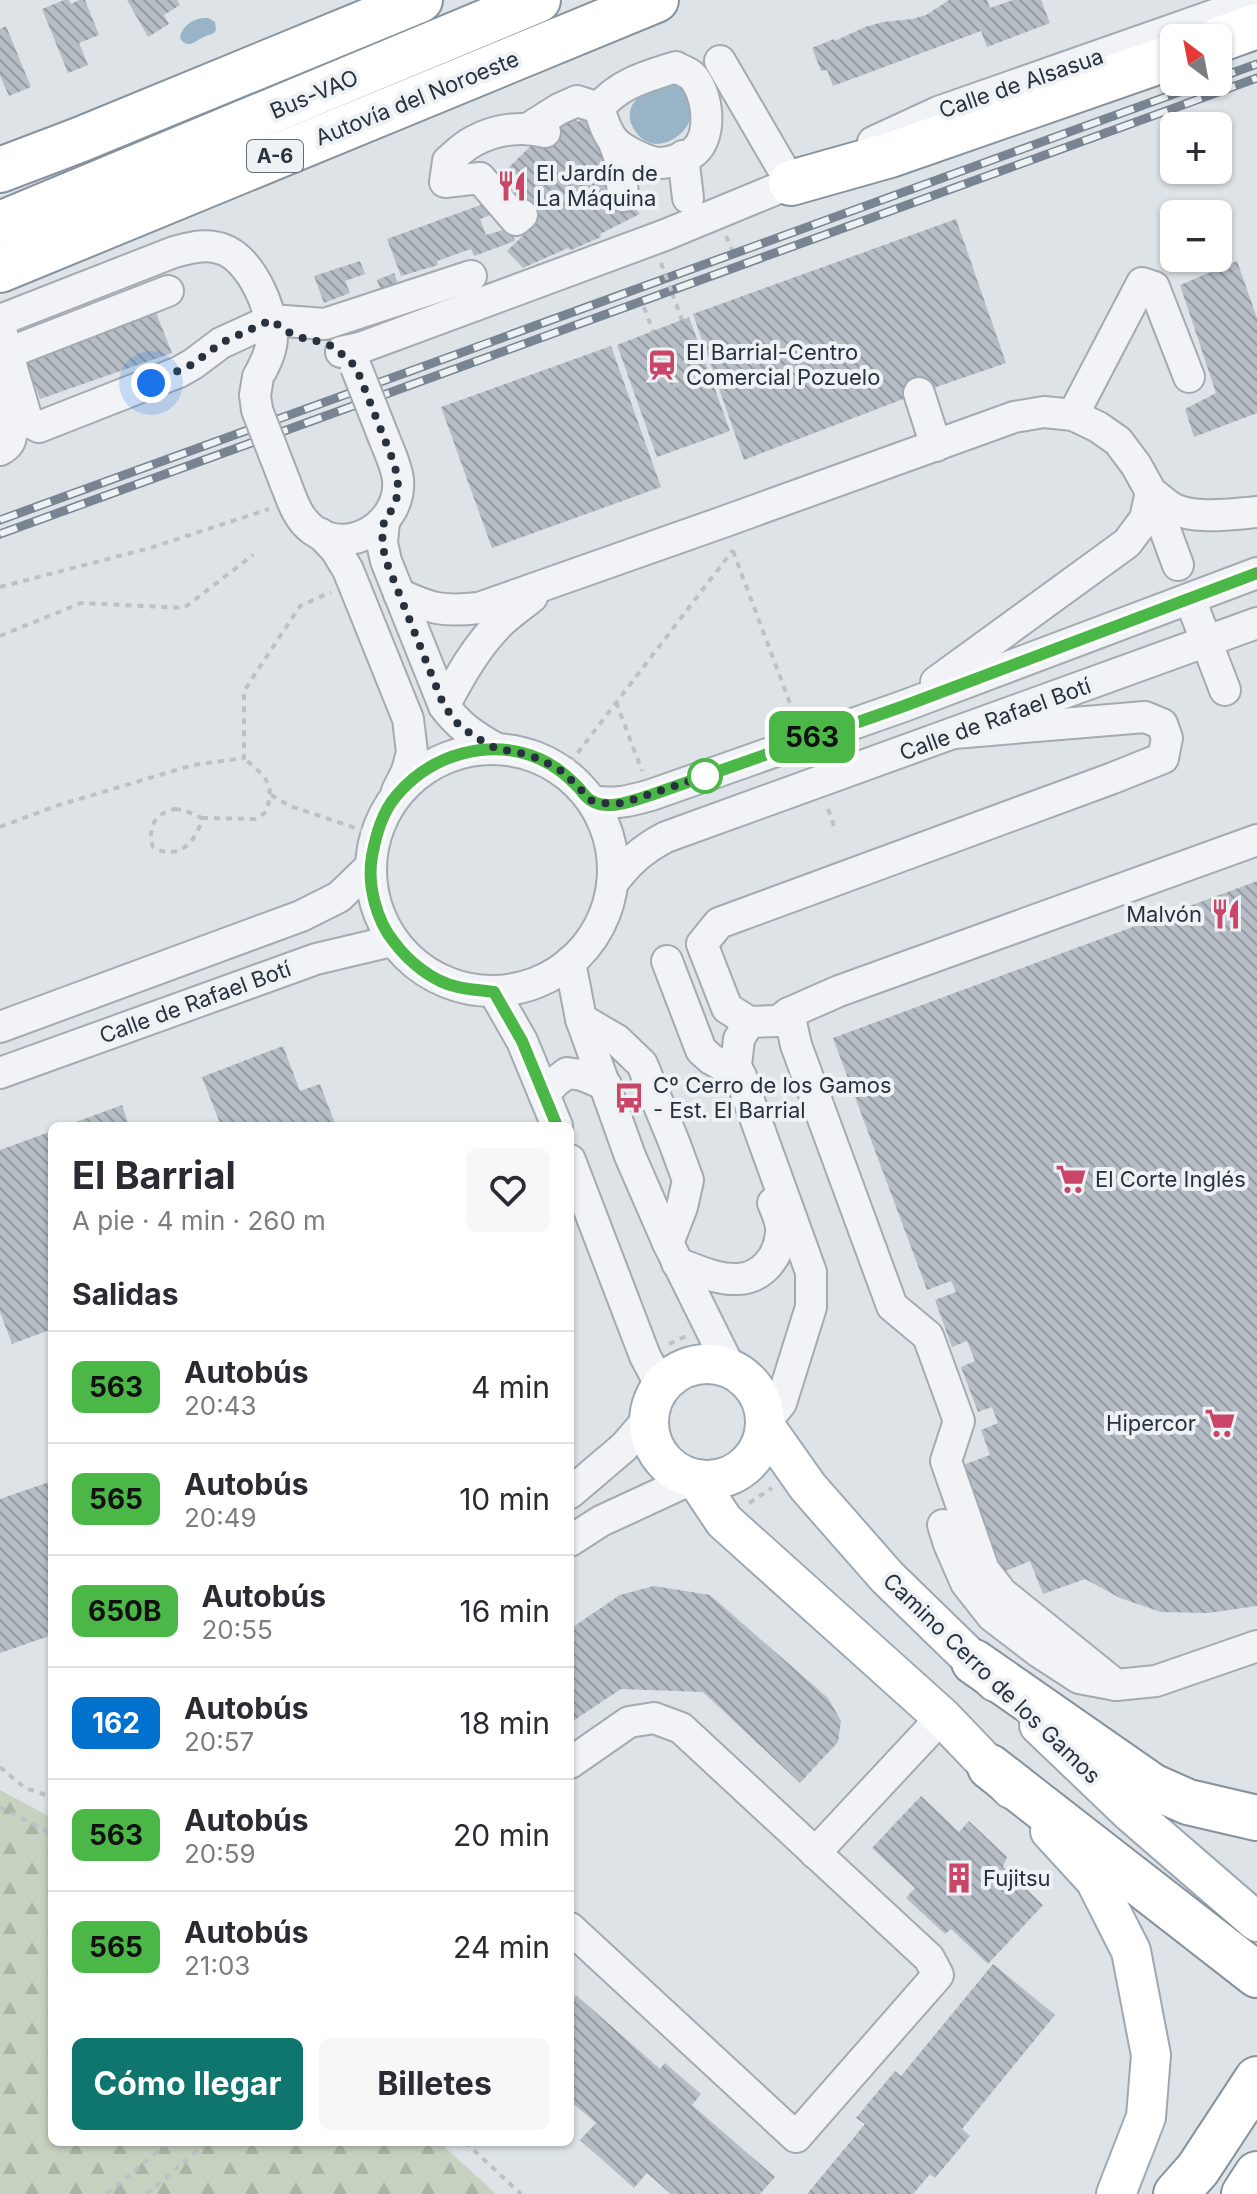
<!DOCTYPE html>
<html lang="es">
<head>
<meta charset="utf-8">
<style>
	:root { --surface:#fff; --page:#f7f7f7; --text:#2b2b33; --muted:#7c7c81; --line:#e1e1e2; --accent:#0f766e }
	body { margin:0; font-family:Inter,sans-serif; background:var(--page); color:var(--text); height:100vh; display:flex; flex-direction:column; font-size:30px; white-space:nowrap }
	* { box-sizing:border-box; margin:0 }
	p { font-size:26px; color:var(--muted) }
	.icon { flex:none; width:44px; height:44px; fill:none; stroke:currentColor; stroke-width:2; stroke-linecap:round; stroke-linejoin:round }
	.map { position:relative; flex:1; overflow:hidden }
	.side { position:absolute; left:48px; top:1122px; width:526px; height:1024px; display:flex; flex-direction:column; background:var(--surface); border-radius:12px; box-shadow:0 2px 6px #0004 }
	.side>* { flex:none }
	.badge { padding:0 16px; border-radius:12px; font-size:28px; line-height:52px }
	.needle { width:52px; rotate:328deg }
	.buttons { position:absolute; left:1160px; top:24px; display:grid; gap:16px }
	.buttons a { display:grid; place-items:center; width:72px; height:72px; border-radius:12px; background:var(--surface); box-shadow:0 2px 6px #0004; font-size:40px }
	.you { position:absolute; width:40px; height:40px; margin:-20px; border:6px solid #fff; border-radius:50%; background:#1a73e8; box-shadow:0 0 0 12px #1a73e833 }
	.map>.badge { position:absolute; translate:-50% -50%; box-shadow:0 0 0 4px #fff }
	h2 { padding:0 24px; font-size:30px; line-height:72px }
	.round { display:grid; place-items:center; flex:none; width:84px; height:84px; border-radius:12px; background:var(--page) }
	.headline { display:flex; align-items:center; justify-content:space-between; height:136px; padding:0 24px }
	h1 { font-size:38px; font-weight:700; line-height:60px }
	.button { display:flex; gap:16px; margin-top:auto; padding:16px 24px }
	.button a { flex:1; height:92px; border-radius:12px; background:var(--accent); color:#fff; font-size:32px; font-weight:700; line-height:92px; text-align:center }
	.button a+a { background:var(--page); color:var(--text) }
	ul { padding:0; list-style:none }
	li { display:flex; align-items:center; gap:24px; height:112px; padding:0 24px; border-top:2px solid var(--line) }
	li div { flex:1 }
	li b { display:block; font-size:30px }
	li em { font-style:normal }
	li .badge { min-width:88px; font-weight:700; text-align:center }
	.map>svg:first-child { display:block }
</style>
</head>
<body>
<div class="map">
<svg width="1257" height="2194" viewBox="0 0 1257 2194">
	<defs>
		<pattern id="forest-firs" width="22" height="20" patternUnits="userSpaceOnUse" patternTransform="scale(2)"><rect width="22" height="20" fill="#c6d1c0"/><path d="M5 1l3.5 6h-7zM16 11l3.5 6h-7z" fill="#aab4a6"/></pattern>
		<pattern id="building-back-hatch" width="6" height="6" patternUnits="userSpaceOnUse" patternTransform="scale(2)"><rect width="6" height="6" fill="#b6bdc4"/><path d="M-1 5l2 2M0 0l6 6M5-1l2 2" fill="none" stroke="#949aa1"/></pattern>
	</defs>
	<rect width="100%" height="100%" fill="#dee3e7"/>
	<polygon fill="url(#forest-firs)" points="0,1790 52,1818 52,2142 439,2142 496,2194 0,2194"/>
	<g fill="#9ab4c7">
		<path d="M 208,18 L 215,22 L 216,30 L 214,33 C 210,35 207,35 204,37 C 194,41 191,49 181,40 L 180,36 C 184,24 195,17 208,18 Z"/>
		<path d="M 673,84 C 724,106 663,170 636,132 C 616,104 649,85 673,84 Z"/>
	</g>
	<g fill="url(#building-back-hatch)">
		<polygon points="64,0 69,0 71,4 79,0 85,0 99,35 79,43 88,65 68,73 42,9"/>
		<polygon points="127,0 177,0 180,5 164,15 169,24 148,37"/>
		<polygon points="949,0 987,0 990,8 1013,0 1041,0 1050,23 987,47 981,31 833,86 827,70 821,71 812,48 834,39 835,41 865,27 883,22 912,19 926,15"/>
		<polygon points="6,26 31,87 9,96 0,76 0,29"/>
		<polygon points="571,107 577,122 590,115 618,184 606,189 614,197 623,196 640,214 600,234 601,237 571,250 568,248 523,268 507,251 536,223 513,210 509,194 523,181 509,167"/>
		<polygon points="486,203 490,215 480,219 486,235 510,228 515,241 474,256 471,249 437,261 438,265 401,276 387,239"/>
		<polygon points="956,219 1006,363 919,393 744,460 693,314"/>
		<polygon points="360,261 365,274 345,281 350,293 324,303 314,276"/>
		<polygon points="1237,261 1257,318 1257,413 1194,437 1185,409 1216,393 1180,285"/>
		<polygon points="394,273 400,289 383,296 377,280"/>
		<polygon points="153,305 172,353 40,399 23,354"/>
		<polygon points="689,317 730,431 657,457 617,345"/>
		<polygon points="611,346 661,487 492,548 441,407"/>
		<polygon points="1257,881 1257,1606 1208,1613 1161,1612 1120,1598 1085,1579 1043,1594 1030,1561 1003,1572 963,1465 990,1455 981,1430 998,1423 992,1407 978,1412 961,1367 975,1361 967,1341 952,1347 935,1300 956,1292 951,1281 927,1290 833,1038"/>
		<polygon points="283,1046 300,1091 320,1084 336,1126 221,1126 202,1077"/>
		<polygon points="122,1105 129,1126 65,1126"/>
		<polygon points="52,1131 52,1329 12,1344 0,1312 0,1150"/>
		<polygon points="52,1481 52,1635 0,1653 0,1499"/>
		<polygon points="654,1586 710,1595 828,1698 841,1721 838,1742 800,1783 703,1692 621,1689 570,1723 570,1629 620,1595"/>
		<polygon points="921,1796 959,1832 969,1821 1007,1857 1003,1867 1043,1905 988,1964 951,1929 945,1934 906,1898 915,1888 872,1848"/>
		<polygon points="993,1964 1055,2015 962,2129 970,2136 935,2178 930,2174 913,2194 807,2194 865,2124 856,2118 895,2071 901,2076"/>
		<polygon points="576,1995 660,2069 665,2063 701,2094 692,2105 775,2177 760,2194 671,2194 647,2173 634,2188 580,2140 596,2123 570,2101 570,2002"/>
	</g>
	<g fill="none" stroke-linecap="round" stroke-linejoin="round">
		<g stroke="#a4aab1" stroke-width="34">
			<g id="minor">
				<polyline points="720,61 791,183"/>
				<path d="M 529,128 L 559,109 L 577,101 L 599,108 C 618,84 647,76 676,67 C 680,70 688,72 692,76 C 708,93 713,134 695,151 C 688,157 669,163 660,163 C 648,163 623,150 615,142 C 606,133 603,120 599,108"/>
				<polyline points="613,140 620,159 623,196"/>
				<polyline points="873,142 938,112 1257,0"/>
				<polyline points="683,156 688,198"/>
				<path d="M 522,215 L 516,220 L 480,178 L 445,182 L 448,161 C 456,154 465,145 474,141 C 496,129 522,126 545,132"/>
				<path d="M 0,320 L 174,252 C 190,248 206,243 222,249 C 250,258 273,309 272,336 C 272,351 265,364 258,377"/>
				<polyline points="0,327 26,416 31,423 39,427 179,372 193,364 221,343 271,320 325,324 471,276"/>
				<polyline points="341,352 360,348 665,235 791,183 808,174"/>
				<polyline points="8,353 168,291"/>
				<polyline points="919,393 936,446"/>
				<path d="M 0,397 C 6,415 22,439 0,450"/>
				<polyline points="1073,415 1142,283 1154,287 1189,377"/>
				<path d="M 285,482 C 292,500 297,518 313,530 C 349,557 402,524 398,479 C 396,465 389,451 384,438"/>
				<path d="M 384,521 L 382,543 L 386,561 L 444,706 C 459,726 475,737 497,749"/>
				<polyline points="321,534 336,550 348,570 408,719 412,752 407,771 397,791"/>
				<path d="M 399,594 C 431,609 443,612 479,608 L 723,522 L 1014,417 L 1044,412 L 1073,415 L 1098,427 L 1118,441 L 1136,465 L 1151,492 L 1178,565"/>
				<polyline points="1190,599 1225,690"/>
				<path d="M 936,682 L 1127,543 L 1145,519 L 1151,492 C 1158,497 1165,504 1172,508 C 1194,520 1233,514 1257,512"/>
				<path d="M 444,706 C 460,676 477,645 502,621 C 511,613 522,605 532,597"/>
				<polyline points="954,733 1145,717 1162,724 1167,738 1163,758 1113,778 719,923 702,944 727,1008 749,1022 778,1021 789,1013 839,991 1257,840"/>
				<circle cx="492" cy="870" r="121"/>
				<path d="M 592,801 C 614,805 630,801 651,795 L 904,706 L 1257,573"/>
				<path d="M 612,884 C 628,862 643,849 666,837 L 1257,623"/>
				<polyline points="667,961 701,1050 711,1059 741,1076"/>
				<polyline points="570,962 581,1019 630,1156 668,1243 730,1368"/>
				<polyline points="494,992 522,1041 557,1126"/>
				<polyline points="789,1013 796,1045 892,1306 928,1336 959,1421 946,1461 984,1570 1002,1593 1116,1685"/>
				<polyline points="581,1019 617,1040 642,1064 674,1142 688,1180 682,1207 668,1243"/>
				<polyline points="749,1022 739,1039 736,1065 811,1272 811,1307 781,1403 765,1422"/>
				<polyline points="0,1027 301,916 339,897 370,867"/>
				<polyline points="0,1073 316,959 392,941"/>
				<polyline points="544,1094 555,1082 567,1073 582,1075 606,1085"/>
				<polyline points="570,1160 645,1356 661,1386"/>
				<path d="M 677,1263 C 697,1270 716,1280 738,1279 C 762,1278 779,1257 781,1233 C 782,1224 777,1212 773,1203"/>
				<polyline points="570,1493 624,1447 649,1418"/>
				<polyline points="943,1525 949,1544 966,1583 992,1616 1039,1652 1079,1678 1116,1685 1156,1681 1257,1646"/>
				<polyline points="570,1541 601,1521 694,1478"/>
				<polyline points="570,1763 629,1722 654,1718 681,1728 929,1958 938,1975 796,2137 570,1928"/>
				<polyline points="815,1853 942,1717"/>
			</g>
		</g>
		<g stroke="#9ea8b3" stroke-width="42">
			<g id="major">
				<circle cx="707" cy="1422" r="58"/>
				<polyline points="765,1426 808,1487 887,1577 995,1682"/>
				<polyline points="696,1479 724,1521 942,1717 1011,1789"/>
				<polyline points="1039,1725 1131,1813 1257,1922"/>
				<polyline points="1050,1831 1095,1880 1131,1951 1151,2055 1146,2117 1116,2194"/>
			</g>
		</g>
		<g stroke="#86929e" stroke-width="48">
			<g id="highway">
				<polyline points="1218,40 1257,26"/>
				<polyline points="0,170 79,140 420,0"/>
				<polyline points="791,183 890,155 1174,56"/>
				<polyline points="0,224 538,0"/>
				<polyline points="0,270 656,0"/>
				<polyline points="974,1662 1152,1786 1188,1802 1257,1818"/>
				<polyline points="990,1767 1257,1975"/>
				<polyline points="1176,2194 1198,2169 1257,2079"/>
				<polyline points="1244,2194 1257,2174"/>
			</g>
		</g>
		<g stroke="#bdc1c6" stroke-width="4" stroke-dasharray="6 6" stroke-linecap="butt">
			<polyline points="726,236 733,252"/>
			<polyline points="672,293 682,320"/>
			<polyline points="644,307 653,331"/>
			<polyline points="673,386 702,376"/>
			<polyline points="733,551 791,706"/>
			<polyline points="0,587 150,548 269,509"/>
			<polyline points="0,636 81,603 184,608 253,555"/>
			<polyline points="616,702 642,771"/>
			<polyline points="563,772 733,550"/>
			<polyline points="271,795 290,806 376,835"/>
			<path d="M 175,809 L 184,810 L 202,818 C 197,842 177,862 153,847 C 147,828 155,813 175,809 Z"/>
			<polyline points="828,809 836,832"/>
			<path d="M 202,818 L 255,819 L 266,812 C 276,782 265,777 244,758"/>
			<polyline points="0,827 56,806 193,765 244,758 244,691 300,606 331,592"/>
			<polyline points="669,1344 686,1336"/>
			<polyline points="749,1503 772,1488"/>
			<polyline points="0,1767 25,1788 52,1797"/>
			<polyline points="0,1807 52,1834"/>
			<polyline points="465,2142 521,2194"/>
			<polyline points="107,2194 169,2142"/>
			<polyline points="147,2194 207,2142"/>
		</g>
		<use href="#minor" stroke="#f1f3f6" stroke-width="30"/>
		<use href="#major" stroke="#fff" stroke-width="38"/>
		<use href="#highway" stroke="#fff" stroke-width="44"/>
		<g stroke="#788491" stroke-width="9">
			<g id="rail">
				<polyline points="1218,78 1257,64"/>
				<polyline points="0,520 1207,82"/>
				<polyline points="0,534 1257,78"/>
			</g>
		</g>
		<use href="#rail" stroke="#eef2f5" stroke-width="6" stroke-dasharray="18" stroke-linecap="butt"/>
		<g stroke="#a4aab1" stroke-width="34" stroke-linecap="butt">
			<g id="minor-bridge">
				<polyline points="356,367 384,438"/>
				<polyline points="258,377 255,395 257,410 285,482"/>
			</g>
		</g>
		<polyline stroke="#bdc1c6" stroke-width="4" stroke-dasharray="6 6" stroke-linecap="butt" points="661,263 672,293"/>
		<use href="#minor-bridge" stroke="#f1f3f6" stroke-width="30"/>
	</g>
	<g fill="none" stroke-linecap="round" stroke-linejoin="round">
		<g stroke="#fff" stroke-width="18">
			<path id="line" d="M 557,1126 L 522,1041 L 494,992 C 482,990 469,990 458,987 C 433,982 409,962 394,942 C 376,920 367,884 372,856 C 376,835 382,812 397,795 C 432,754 490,737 540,759 C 556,766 567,776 579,788 C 582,792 587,799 592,801 C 609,811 634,800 651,795 L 904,706 L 1257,573"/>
		</g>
		<use href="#line" stroke="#4ab747" stroke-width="12"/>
		<polyline stroke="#28323e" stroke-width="8" stroke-dasharray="0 14.4" points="151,383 193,364 221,343 271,320 288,332 310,341 317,341 334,347 356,367 394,463 398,480 397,497 390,513 384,521 382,543 386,561 444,706 458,724 475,737 497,749 517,752 540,759 563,772 592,801 609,804 623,803 705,776"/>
	</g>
	<defs>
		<g id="restaurant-bare" transform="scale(2.4)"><path d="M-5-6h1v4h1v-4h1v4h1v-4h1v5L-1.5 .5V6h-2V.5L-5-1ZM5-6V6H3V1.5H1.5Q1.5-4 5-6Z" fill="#ca4567" stroke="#eef2f5" stroke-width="2.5" paint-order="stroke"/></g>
		<g id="station-bare" transform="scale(2.4)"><path d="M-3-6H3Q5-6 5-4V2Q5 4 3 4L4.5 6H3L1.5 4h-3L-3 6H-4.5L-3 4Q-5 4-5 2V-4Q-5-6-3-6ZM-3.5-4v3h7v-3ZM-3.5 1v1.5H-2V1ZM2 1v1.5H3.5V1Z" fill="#ca4567" stroke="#eef2f5" stroke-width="2.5" paint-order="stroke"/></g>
		<g id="bus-bare" transform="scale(2.4)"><path d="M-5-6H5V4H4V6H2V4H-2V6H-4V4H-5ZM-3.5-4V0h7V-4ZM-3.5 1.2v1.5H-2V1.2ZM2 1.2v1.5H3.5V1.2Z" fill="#ca4567" stroke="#eef2f5" stroke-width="2.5" paint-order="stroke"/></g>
		<g id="supermarket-bare" transform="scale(2.4)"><path d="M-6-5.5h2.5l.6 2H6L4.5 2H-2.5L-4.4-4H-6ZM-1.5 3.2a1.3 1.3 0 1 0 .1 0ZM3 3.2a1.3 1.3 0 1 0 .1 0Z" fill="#ca4567" stroke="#eef2f5" stroke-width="2.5" paint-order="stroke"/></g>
		<g id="building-bare" transform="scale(2.4)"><path d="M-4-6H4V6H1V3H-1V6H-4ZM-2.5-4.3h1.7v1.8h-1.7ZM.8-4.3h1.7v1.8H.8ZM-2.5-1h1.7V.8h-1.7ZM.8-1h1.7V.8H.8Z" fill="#ca4567" stroke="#eef2f5" stroke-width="2.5" paint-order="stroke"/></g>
	</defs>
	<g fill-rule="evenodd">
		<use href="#restaurant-bare" x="512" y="186"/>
		<use href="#station-bare" x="662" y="365"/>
		<use href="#restaurant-bare" x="1226" y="914"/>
		<use href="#bus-bare" x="629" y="1098"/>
		<use href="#supermarket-bare" x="1071" y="1179"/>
		<use href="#supermarket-bare" x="1220" y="1423"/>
		<use href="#building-bare" x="959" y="1878"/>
	</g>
	<circle fill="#fff" stroke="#4ab747" stroke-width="4" cx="705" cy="776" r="16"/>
	<g text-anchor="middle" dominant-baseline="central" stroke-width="8" stroke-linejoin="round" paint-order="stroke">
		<rect fill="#eef2f5" stroke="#636c75" stroke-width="2" x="247" y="140" width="56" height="32" rx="6"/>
		<g font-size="20" font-weight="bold" fill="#28323e">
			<text x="275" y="156">A-6</text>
		</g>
		<g font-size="22" fill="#28323e" stroke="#eef2f5">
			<text transform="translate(1021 83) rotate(-19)">Calle de Alsasua</text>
			<text transform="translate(314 94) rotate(-23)">Bus-VAO</text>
			<text transform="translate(417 98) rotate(-22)">Autovía del Noroeste</text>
			<text transform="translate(995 719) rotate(-20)">Calle de Rafael Botí</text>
			<text transform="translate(195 1002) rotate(-20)">Calle de Rafael Botí</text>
			<text transform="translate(992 1678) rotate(44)">Camino Cerro de los Gamos</text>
		</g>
		<g font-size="22" fill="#28323e" stroke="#eef2f5" text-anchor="start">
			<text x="536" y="173">El Jardín de<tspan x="536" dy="25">La Máquina</tspan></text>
			<text x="686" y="352">El Barrial-Centro<tspan x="686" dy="25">Comercial Pozuelo</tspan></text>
			<text x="1202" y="914" text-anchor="end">Malvón</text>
			<text x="653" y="1085">Cº Cerro de los Gamos<tspan x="653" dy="25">- Est. El Barrial</tspan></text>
			<text x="1095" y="1179">El Corte Inglés</text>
			<text x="1196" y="1423" text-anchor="end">Hipercor</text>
			<text x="983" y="1878">Fujitsu</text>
		</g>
	</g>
</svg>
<div class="buttons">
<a><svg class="needle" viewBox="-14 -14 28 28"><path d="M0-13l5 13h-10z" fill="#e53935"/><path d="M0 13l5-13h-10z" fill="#7c7c81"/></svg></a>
<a>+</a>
<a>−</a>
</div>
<div class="you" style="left:151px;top:383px"></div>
<b class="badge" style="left:812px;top:737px;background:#4ab747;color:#111">563</b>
<section class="side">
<div class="headline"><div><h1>El Barrial</h1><p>A pie · 4 min · 260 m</p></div><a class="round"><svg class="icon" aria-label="heart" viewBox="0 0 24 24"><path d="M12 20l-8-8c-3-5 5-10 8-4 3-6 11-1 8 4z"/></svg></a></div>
<h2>Salidas</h2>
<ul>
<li><span class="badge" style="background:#4ab747;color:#111">563</span><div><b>Autobús</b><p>20:43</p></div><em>4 min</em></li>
<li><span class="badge" style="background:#4ab747;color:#111">565</span><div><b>Autobús</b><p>20:49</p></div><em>10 min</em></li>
<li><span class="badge" style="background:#4ab747;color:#111">650B</span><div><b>Autobús</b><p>20:55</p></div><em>16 min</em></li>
<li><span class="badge" style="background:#0072ce;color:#fff">162</span><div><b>Autobús</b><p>20:57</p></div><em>18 min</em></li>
<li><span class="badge" style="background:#4ab747;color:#111">563</span><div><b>Autobús</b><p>20:59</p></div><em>20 min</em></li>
<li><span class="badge" style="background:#4ab747;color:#111">565</span><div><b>Autobús</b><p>21:03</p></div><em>24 min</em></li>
</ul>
<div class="button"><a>Cómo llegar</a><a>Billetes</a></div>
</section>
</div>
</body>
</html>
